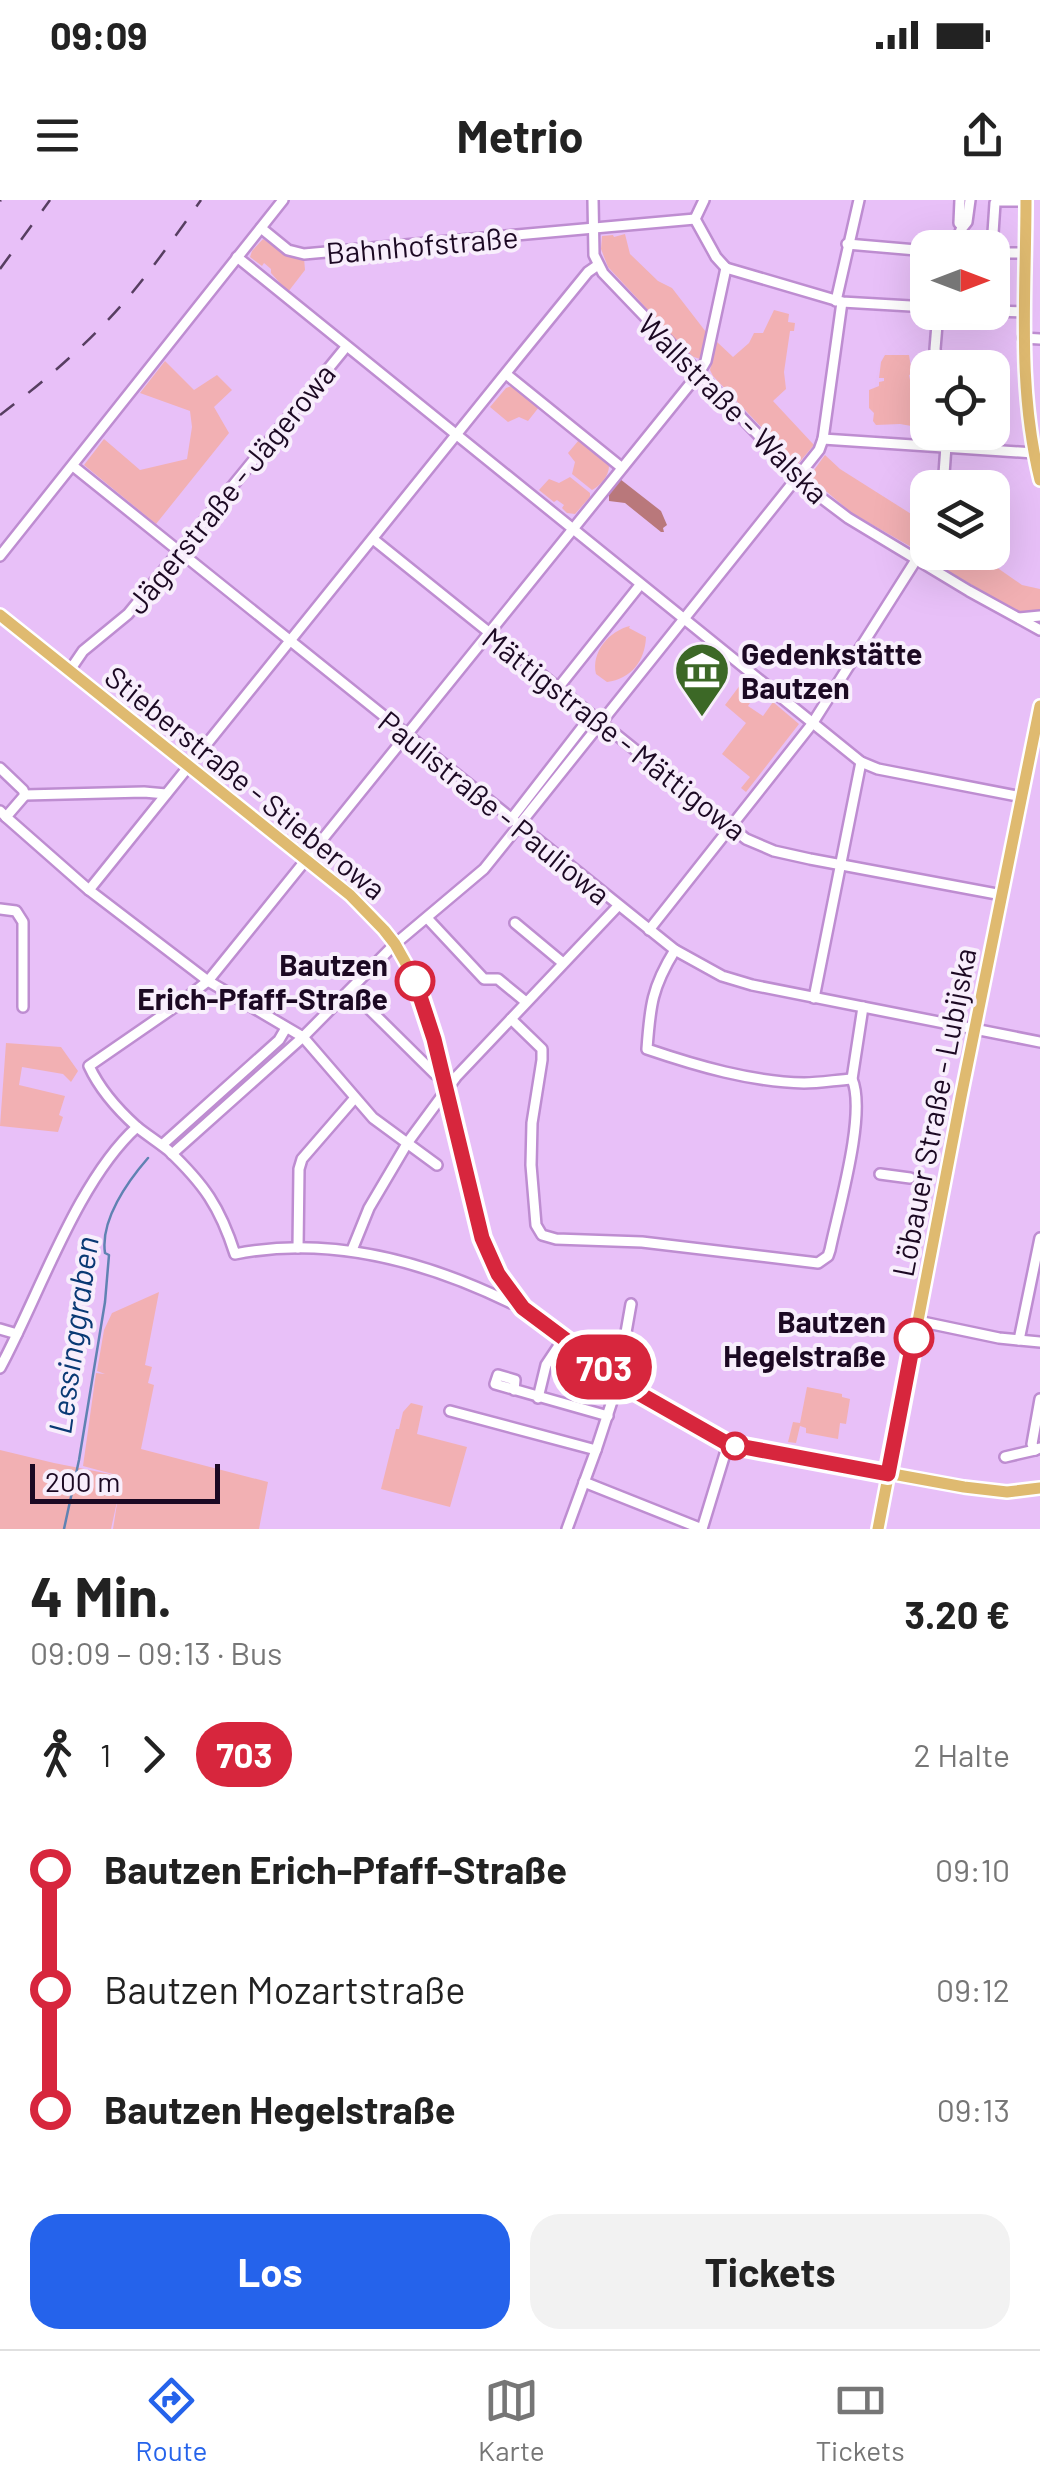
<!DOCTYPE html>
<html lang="de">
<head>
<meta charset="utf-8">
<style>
	:root { --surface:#fff; --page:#f2f2f2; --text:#222; --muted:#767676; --line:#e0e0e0; --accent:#2563eb }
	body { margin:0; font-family:Barlow,sans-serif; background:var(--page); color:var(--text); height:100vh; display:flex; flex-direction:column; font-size:38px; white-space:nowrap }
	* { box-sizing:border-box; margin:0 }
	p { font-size:32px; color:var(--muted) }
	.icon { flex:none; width:55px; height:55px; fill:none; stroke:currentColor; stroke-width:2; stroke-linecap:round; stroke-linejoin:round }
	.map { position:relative; height:1329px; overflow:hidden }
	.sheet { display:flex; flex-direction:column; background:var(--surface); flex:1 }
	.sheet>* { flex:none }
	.badge { padding:0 20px; border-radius:32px; font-size:35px; line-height:65px }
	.needle { width:65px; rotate:90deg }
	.buttons { position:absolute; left:910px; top:30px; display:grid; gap:20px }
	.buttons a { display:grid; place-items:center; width:100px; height:100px; border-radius:20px; background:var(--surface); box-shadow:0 10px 40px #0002; font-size:50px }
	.scale { position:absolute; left:30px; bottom:25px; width:190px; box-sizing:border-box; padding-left:10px; border:5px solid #1c0923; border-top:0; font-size:28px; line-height:35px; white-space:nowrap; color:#1c0923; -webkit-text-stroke:8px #f8eefc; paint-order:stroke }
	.map>.badge { position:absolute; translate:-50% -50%; box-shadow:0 0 0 5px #fff }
	.legs { display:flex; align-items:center; gap:15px; height:110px; padding:0 30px; font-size:32px }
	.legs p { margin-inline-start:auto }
	.head { display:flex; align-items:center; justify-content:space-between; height:170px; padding:0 30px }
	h1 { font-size:55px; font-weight:700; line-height:75px }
	.action { display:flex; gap:20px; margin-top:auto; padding:20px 30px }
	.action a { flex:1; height:115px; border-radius:30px; background:var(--accent); color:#fff; font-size:40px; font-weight:700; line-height:115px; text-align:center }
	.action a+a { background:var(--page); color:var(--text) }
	ul { padding:0 30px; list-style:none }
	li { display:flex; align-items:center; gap:35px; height:120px; font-size:38px }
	li i { display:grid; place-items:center; width:15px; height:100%; margin:0 12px; background:currentColor }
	li i::after { content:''; width:25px; height:25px; margin:-12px; border:8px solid; border-radius:50%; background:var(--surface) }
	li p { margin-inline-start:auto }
	li:first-child i { background:linear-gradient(#0000 50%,currentColor 0) }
	li:last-child i { background:linear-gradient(currentColor 50%,#0000 0) }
	.status { display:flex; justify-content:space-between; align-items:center; height:70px; padding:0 50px; background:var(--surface); direction:ltr }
	.status svg { height:28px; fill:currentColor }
	header { display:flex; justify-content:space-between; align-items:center; height:130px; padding:0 30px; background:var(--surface); font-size:45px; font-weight:700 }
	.tab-bar { display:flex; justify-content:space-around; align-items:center; height:140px; border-top:2px solid var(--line); background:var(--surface); font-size:28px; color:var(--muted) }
	.tab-bar a { display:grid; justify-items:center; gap:5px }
	.tab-bar .on { color:var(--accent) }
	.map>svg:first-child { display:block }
</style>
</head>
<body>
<div class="status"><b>09:09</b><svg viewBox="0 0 49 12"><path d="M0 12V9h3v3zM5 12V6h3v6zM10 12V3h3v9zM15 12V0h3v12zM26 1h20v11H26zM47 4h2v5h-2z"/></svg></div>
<header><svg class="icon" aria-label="menu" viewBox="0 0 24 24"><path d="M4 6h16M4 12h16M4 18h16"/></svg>Metrio<svg class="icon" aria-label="share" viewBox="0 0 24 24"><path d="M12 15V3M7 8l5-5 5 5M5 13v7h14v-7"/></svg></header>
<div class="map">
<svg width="1040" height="1329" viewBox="0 0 1040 1329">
	<rect width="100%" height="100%" fill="#e8c0f8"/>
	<g fill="#f2b0b3">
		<polygon points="625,34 630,54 658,81 672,88 706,132 700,159 691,156 608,67 601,49 602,36 613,35 614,37"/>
		<polygon points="263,39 290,57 304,58 305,70 288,92 271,73 271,69 264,63 262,66 250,57 252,51"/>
		<polygon points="774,110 789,114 788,122 795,123 794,131 790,131 784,172 786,189 773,201 814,245 797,265 713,176 710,170 716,141 733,157 749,143 754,133 763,133"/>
		<polygon points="909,155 912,174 909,175 910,180 918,179 919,175 921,176 927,195 923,201 927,223 917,227 900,224 876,225 873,221 874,213 869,208 869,190 879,186 879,182 884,181 884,178 879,178 881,162 885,155"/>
		<polygon points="165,161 194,190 217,175 232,190 214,207 229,233 156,324 84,265 104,239 140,270 187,259 192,227 190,211 140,193"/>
		<polygon points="511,186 539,207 528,221 519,217 508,222 490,207 506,188"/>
		<path d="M 579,240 L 609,266 C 609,276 600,286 592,290 L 572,274 L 575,262 L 568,253 Z"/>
		<polygon points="825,255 840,269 927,324 913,348 852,313 809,277"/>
		<polygon points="570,277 590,293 590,297 575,314 567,313 562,308 564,305 557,300 554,302 539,290 549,279 559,283"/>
		<polygon points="931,353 976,353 1022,385 1040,389 1040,413 1023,414 1015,410 936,364 931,358"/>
		<path d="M 630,426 L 629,428 L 646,437 C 645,461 631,479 607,482 L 596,474 C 591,452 609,431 630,426 Z"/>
		<polygon points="744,480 758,491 748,506 763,516 773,502 799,524 746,592 741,588 750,577 722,554 746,523 725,505"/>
		<polygon points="6,843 61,847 78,871 71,882 63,874 22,867 19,885 65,896 59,915 63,917 58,932 0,926"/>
		<polygon points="159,1092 145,1165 152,1167 148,1183 154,1185 141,1249 268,1282 259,1329 113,1329 118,1297 111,1329 0,1329 0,1250 54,1263 120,1276 83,1266 96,1173 105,1174 97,1171 104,1130 112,1113"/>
		<polygon points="807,1187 842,1194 842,1197 850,1199 846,1224 840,1223 838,1239 806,1233 806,1228 800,1226 796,1243 788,1242 793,1222 800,1223"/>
		<polygon points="411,1203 423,1206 417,1234 467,1247 450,1307 381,1289 396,1229 399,1229 403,1212"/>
	</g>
	<polygon fill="#b9787b" points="620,279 661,311 667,325 663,328 664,332 661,332 625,303 609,301 609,294"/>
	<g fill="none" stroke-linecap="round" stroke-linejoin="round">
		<path stroke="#6082b2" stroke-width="2.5" d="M 64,1329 L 79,1260 L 105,1102 L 109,1055 L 105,1053 C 100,1020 128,981 148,958"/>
		<g stroke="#be8dd1" stroke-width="14">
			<g id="minor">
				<polyline points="593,0 594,55 603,73 811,290 848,318 969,391 1040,430"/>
				<polyline points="960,0 959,23 963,27 967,22 970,0"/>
				<polyline points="695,19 716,57 726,68"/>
				<polyline points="695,19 704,0"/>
				<polyline points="261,28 288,50 304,54 695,19"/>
				<polyline points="847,44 928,51"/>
				<polyline points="954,48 962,27"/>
				<polyline points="992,48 995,3 998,1 1026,1"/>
				<polyline points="992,49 997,53 1025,53"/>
				<polyline points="237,57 861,562 878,569 1022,597"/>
				<polyline points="726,68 842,102 928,107"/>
				<polyline points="836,101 859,0"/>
				<polyline points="992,111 1023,112"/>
				<polyline points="938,112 935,149 938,168"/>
				<polyline points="1023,138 1040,139"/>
				<polyline points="506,174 621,267"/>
				<polyline points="823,239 1034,253"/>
				<polyline points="73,266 675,750 722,776 752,785 1040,842"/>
				<polyline points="943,288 947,232"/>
				<polyline points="373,339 746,639 774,651 810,659 1002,695"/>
				<polyline points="0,356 283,0"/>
				<polyline points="1019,418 1040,416"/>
				<polyline points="70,470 83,451 128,414 346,147"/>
				<polyline points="558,488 640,385"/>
				<polyline points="0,568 23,590 25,595"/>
				<polyline points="25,595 144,592 166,594"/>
				<polyline points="0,611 6,617 25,595"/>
				<polyline points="6,617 89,690 208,781 303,837 373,918 437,965"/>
				<polyline points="512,618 591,516"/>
				<polyline points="89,690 518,158 588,72 598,65"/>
				<polyline points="0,709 16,711 23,722 23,807"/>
				<polyline points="427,718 484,779 498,779 526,802"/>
				<polyline points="515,723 563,763"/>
				<polyline points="649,730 812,524 928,341"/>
				<path d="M 675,750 C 652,787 650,806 647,849 C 697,866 752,882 804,883 C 820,883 836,880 852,879"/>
				<polyline points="351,791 435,874 443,878"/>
				<polyline points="814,798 861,562"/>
				<path d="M 511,819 L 542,849 L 542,860 L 532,923 L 531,965 L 536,1025 L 542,1035 L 556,1039 L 642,1042 L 818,1063 L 828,1056 L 830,1050 C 838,1011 867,913 852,879 L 863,807"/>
				<polyline points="162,945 279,840 286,828"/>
				<polyline points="172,954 303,837 395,744 484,669 819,250 823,239 842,102"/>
				<polyline points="880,974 910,978"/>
				<polyline points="298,1048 299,969 302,959 354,899"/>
				<polyline points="352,1050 369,1008 408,942 456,877 618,706"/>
				<path d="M 516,1100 L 511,1103 C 425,1061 331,1035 235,1054 C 220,1007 204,984 168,950 C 158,942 147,935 137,927 C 117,909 100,890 89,866 L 176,806 L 208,781 L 699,173 L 706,161 L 726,68"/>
				<polyline points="918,1121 999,1138 1040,1142"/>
				<polyline points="0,1129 17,1134"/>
				<polyline points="1019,1140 1040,1038"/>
				<path d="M 0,1168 C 39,1096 77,981 137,927"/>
				<polyline points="514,1190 515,1180 498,1175 495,1184 608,1216"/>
				<polyline points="538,1198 546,1165 564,1138"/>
				<polyline points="1040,1199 1032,1244 1035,1250 1040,1248"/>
				<polyline points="450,1211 596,1250"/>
				<polyline points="1005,1257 1035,1250"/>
				<polyline points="584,1282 702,1329"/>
				<polyline points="567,1329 596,1250 616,1189 631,1104"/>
				<polyline points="702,1329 728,1244"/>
			</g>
		</g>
		<g stroke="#fff" stroke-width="16">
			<g id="major">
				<path d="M 1026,0 C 1026,95 1017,187 1040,280"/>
				<polyline points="0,415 350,695 384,730 395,744 413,776 434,839 483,1038 498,1075 523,1108 633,1190 728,1244 964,1287 1007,1292 1040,1288"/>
				<polyline points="878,1329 961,897 1040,506"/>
			</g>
		</g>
		<use href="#minor" stroke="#fff" stroke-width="9"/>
		<use href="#major" stroke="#dfba70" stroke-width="11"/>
		<g stroke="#573e61" stroke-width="2.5" stroke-dasharray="18 18" stroke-linecap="butt">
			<polyline points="0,1 1,0"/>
			<polyline points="0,69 50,0"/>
			<path d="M 0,215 C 45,181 90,142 126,100 C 153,68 177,34 201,0"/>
		</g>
	</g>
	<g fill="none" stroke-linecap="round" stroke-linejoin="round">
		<g stroke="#fff" stroke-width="22">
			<polyline id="line-1" points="415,781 434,839 482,1038 498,1074 523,1108 633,1190 728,1244 888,1274 914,1138"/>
		</g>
		<use href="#line-1" stroke="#d7263d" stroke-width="15"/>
	</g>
	<defs>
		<g id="museum-pin" transform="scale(2.875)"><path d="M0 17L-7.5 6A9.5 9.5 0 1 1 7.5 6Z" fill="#3c6826" stroke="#f8eefc"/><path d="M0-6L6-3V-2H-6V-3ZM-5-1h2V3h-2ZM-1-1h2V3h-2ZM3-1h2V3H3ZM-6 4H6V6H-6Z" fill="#fff"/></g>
	</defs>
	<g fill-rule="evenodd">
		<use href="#museum-pin" x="702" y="470"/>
	</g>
	<g fill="#fff" stroke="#d7263d" stroke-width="5">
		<circle cx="415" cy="781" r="18"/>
		<circle cx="914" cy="1138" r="18"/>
		<circle cx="735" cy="1246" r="12"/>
	</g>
	<g text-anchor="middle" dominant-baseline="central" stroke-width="8" stroke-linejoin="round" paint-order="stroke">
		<g font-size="30" fill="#1c0923" stroke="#f8eefc">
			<text transform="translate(422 44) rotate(-5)">Bahnhofstraße</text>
			<text transform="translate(734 208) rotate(45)">Wallstraße - Walska</text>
			<text transform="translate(230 288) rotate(-51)">Jägerstraße - Jägerowa</text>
			<text transform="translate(615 533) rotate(38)">Mättigstraße - Mättigowa</text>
			<text transform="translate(246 582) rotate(39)">Stieberstraße - Stieberowa</text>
			<text transform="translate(495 607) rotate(39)">Paulistraße - Pauliowa</text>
			<text transform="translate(933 912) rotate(-79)">Löbauer Straße - Lubijska</text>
		</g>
		<g font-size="30" font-weight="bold" fill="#1c0923" stroke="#f8eefc" text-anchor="start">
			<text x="741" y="453">Gedenkstätte<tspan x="741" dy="34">Bautzen</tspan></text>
		</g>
		<g font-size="30" font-weight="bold" fill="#1c0923" stroke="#f8eefc" text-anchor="end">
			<text x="388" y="764">Bautzen<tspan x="388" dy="34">Erich-Pfaff-Straße</tspan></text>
			<text x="886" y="1121">Bautzen<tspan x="886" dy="34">Hegelstraße</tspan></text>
		</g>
		<g font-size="32" font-style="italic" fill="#093974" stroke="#f8eefc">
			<text transform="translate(72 1135) rotate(-82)">Lessinggraben</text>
		</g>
	</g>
</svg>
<div class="buttons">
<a><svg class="needle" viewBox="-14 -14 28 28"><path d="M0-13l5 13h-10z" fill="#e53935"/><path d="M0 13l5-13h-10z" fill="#767676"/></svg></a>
<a><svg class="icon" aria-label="locate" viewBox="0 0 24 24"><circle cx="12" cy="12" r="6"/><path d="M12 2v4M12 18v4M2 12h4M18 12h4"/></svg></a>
<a><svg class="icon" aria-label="layers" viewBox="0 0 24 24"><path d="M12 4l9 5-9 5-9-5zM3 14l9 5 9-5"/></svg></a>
</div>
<div class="scale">200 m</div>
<b class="badge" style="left:604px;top:1167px;background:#d7263d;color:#fff">703</b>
</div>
<section class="sheet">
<div class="head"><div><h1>4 Min.</h1><p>09:09 – 09:13 · Bus</p></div><b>3.20 €</b></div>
<div class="legs"><svg class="icon" aria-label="walk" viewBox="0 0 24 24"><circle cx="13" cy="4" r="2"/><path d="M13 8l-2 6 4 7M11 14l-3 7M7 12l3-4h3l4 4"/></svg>1<svg class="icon" aria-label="forward" viewBox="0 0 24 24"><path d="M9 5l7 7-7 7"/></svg><b class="badge" style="background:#d7263d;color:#fff">703</b><p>2 Halte</p></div>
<ul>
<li><i style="color:#d7263d"></i><b>Bautzen Erich-Pfaff-Straße</b><p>09:10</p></li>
<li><i style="color:#d7263d"></i><span>Bautzen Mozartstraße</span><p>09:12</p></li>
<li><i style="color:#d7263d"></i><b>Bautzen Hegelstraße</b><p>09:13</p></li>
</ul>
<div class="action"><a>Los</a><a>Tickets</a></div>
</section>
<nav class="tab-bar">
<a class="on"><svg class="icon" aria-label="directions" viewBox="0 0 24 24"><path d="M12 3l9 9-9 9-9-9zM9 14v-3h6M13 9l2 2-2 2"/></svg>Route</a>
<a><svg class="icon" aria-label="map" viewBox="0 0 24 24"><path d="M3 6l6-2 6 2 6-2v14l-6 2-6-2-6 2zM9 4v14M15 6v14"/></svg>Karte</a>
<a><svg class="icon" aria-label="tickets" viewBox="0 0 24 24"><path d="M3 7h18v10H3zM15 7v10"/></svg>Tickets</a>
</nav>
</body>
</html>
